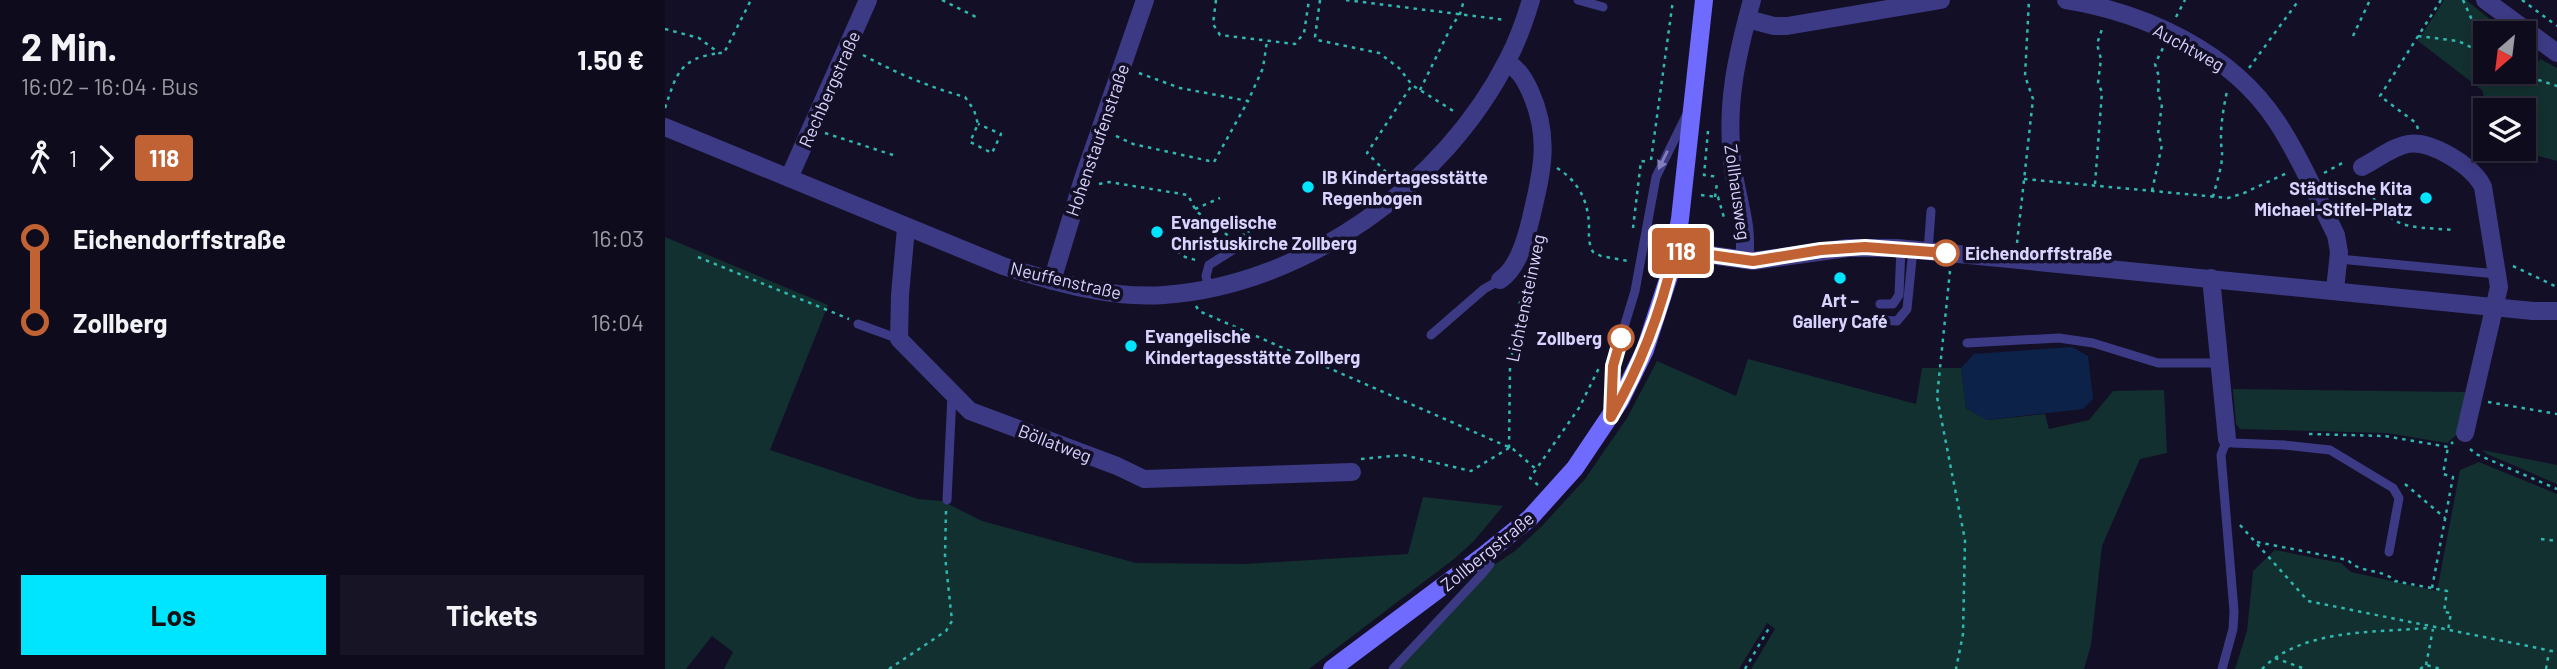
<!DOCTYPE html>
<html lang="de">
<head>
<meta charset="utf-8">
<style>
	:root { --surface:#0e0b1c; --page:#171425; --text:#f1f3f6; --muted:#9b9ba3; --line:#2e2b3b; --accent:#00e5ff }
	body { margin:0; font-family:Barlow,sans-serif; background:var(--page); color:var(--text); height:100vh; display:flex; flex-direction:column; font-size:26px; white-space:nowrap }
	* { box-sizing:border-box; margin:0 }
	p { font-size:23px; color:var(--muted) }
	.icon { flex:none; width:38px; height:38px; fill:none; stroke:currentColor; stroke-width:2; stroke-linecap:round; stroke-linejoin:round }
	.map { position:relative; flex:1; overflow:hidden }
	.drawer { display:flex; flex-direction:column; background:var(--surface); width:665px }
	.drawer>* { flex:none }
	.badge { padding:0 14px; border-radius:5px; font-size:24px; line-height:46px }
	.needle { width:46px; rotate:208deg }
	.tools { position:absolute; left:1808px; top:21px; display:grid; gap:14px }
	.tools a { display:grid; place-items:center; width:63px; height:63px; border-radius:0px; background:var(--surface); box-shadow:0 4px 10px #0003,0 0 0 2px var(--line); font-size:35px }
	.map>.badge { position:absolute; translate:-50% -50%; box-shadow:0 0 0 4px #fff }
	.legs { display:flex; align-items:center; gap:10px; height:77px; padding:0 21px; font-size:23px }
	.legs p { margin-inline-start:auto }
	.summary { display:flex; align-items:center; justify-content:space-between; height:119px; padding:0 21px }
	h1 { font-size:38px; font-weight:700; line-height:52px }
	.action { display:flex; gap:14px; margin-top:auto; padding:14px 21px }
	.action a { flex:1; height:80px; border-radius:0px; background:var(--accent); color:#111; font-size:28px; font-weight:700; line-height:80px; text-align:center }
	.action a+a { background:var(--page); color:var(--text) }
	ul { padding:0 21px; list-style:none }
	li { display:flex; align-items:center; gap:24px; height:84px; font-size:26px }
	li i { display:grid; place-items:center; width:10px; height:100%; margin:0 9px; background:currentColor }
	li i::after { content:''; width:18px; height:18px; margin:-9px; border:5px solid; border-radius:50%; background:var(--surface) }
	li p { margin-inline-start:auto }
	li:first-child i { background:linear-gradient(#0000 50%,currentColor 0) }
	li:last-child i { background:linear-gradient(currentColor 50%,#0000 0) }
	main { display:flex; flex:1; min-height:0 }
	.map>svg:first-child { display:block }
</style>
</head>
<body>
<main>
<section class="drawer">
<div class="summary"><div><h1>2 Min.</h1><p>16:02 – 16:04 · Bus</p></div><b>1.50 €</b></div>
<div class="legs"><svg class="icon" aria-label="walk" viewBox="0 0 24 24"><circle cx="13" cy="4" r="2"/><path d="M13 8l-2 6 4 7M11 14l-3 7M7 12l3-4h3l4 4"/></svg>1<svg class="icon" aria-label="forward" viewBox="0 0 24 24"><path d="M9 5l7 7-7 7"/></svg><b class="badge" style="background:#c16235;color:#fff">118</b></div>
<ul>
<li><i style="color:#c16235"></i><b>Eichendorffstraße</b><p>16:03</p></li>
<li><i style="color:#c16235"></i><b>Zollberg</b><p>16:04</p></li>
</ul>
<div class="action"><a>Los</a><a>Tickets</a></div>
</section>
<div class="map">
<svg width="1892" height="669" viewBox="0 0 1892 669">
	<rect width="100%" height="100%" fill="#130f26"/>
	<g fill="#12302f">
		<polygon points="1779,0 1801,0 1842,33 1820,33 1820,72 1859,70 1867,72 1875,59 1892,68 1892,161 1852,150 1858,149 1858,110 1826,110 1822,107 1817,90 1753,41"/>
		<polygon points="0,237 163,305 105,450 253,499 277,501 317,521 471,563 580,564 743,554 758,497 838,506 809,541 789,559 644,669 59,669 68,652 47,636 21,669 0,669"/>
		<polygon points="1083,359 1251,404 1257,368 1296,368 1301,408 1322,420 1380,414 1384,429 1424,420 1448,391 1499,390 1502,453 1475,459 1437,546 1426,645 1419,669 1086,669 1110,629 1102,623 1074,669 733,669 829,565 850,551 877,526 920,479 962,418 992,361 1071,396"/>
		<polygon points="1568,389 1801,392 1795,432 1782,443 1722,433 1575,429 1571,424"/>
		<polygon points="1817,450 1892,465 1892,484 1822,454"/>
		<polygon points="1814,462 1892,494 1892,669 1570,669 1582,631 1588,571 1610,550 1676,563 1686,572 1772,591 1795,470"/>
	</g>
	<polygon fill="#0c2248" points="1407,347 1423,356 1428,399 1418,409 1321,420 1301,408 1296,368 1309,354"/>
	<g fill="none" stroke-linecap="round" stroke-linejoin="round">
		<g stroke="#2fb8b0" stroke-width="2.5" stroke-dasharray="3.5 5" stroke-linecap="butt">
			<polyline points="277,0 315,19"/>
			<polyline points="551,0 548,24 555,35 630,44 639,33 644,0"/>
			<polyline points="655,0 650,37 652,40 714,53 734,68 747,85 790,112"/>
			<polyline points="681,0 841,20"/>
			<polyline points="1798,0 1820,49"/>
			<polyline points="1857,0 1892,26"/>
			<polyline points="1511,17 1520,0"/>
			<polyline points="0,29 34,38 54,53 59,53 86,0"/>
			<polyline points="1688,36 1705,0"/>
			<polyline points="1753,36 1793,41 1820,54"/>
			<path d="M 198,55 C 231,73 264,87 300,97 L 309,110 L 313,124 L 305,142 L 327,153 L 336,134 L 313,124"/>
			<polyline points="1584,68 1634,0"/>
			<polyline points="1849,72 1892,86"/>
			<polyline points="474,73 515,88 583,101 598,68 602,41"/>
			<polyline points="755,90 786,27 795,14 799,0"/>
			<path d="M 0,108 C 12,73 14,59 54,53"/>
			<polyline points="1753,129 1751,123 1715,96 1776,0"/>
			<polyline points="1043,131 1039,175 1054,177"/>
			<polyline points="160,133 228,155"/>
			<polyline points="451,136 468,144 549,162 583,101"/>
			<polyline points="986,160 1008,0"/>
			<path d="M 892,168 C 913,181 923,200 924,225 C 924,234 923,243 928,252 L 936,256 L 963,261"/>
			<polyline points="1659,173 1681,161"/>
			<polyline points="727,178 702,153 747,85"/>
			<polyline points="1359,179 1563,198 1579,193 1624,172"/>
			<path d="M 1700,183 C 1725,231 1739,226 1788,230"/>
			<polyline points="434,184 444,182 523,195 531,211 565,237"/>
			<polyline points="1430,184 1437,92 1433,83 1436,59 1432,44 1438,26"/>
			<polyline points="1487,191 1497,145 1493,134 1497,104 1493,94 1494,77 1490,64 1499,46"/>
			<polyline points="1036,195 1053,197 1060,221"/>
			<polyline points="1050,197 1052,183"/>
			<path d="M 1548,197 C 1551,184 1558,165 1557,152 C 1554,132 1558,111 1562,91"/>
			<polyline points="530,209 555,198"/>
			<polyline points="968,228 976,161 985,162"/>
			<polyline points="578,237 582,216"/>
			<polyline points="582,241 584,230"/>
			<polyline points="1352,243 1368,99 1360,76 1364,0"/>
			<polyline points="512,251 520,257 534,261"/>
			<polyline points="33,257 184,319"/>
			<polyline points="1848,266 1892,287"/>
			<polyline points="1285,271 1272,397 1300,540 1298,634 1291,669"/>
			<polyline points="531,306 534,311 848,449 872,470"/>
			<polyline points="1823,402 1892,414"/>
			<polyline points="1644,434 1720,436 1783,447 1788,442"/>
			<polyline points="844,448 845,367 855,302 862,278"/>
			<polyline points="1805,449 1811,454 1892,489"/>
			<polyline points="696,459 738,455 806,471 844,448"/>
			<polyline points="1740,484 1780,518"/>
			<polyline points="873,485 865,478 914,408 935,366"/>
			<polyline points="1575,525 1643,601 1892,652"/>
			<polyline points="1876,539 1892,541"/>
			<path d="M 1592,542 L 1683,560 C 1695,574 1717,568 1730,581 L 1782,591 L 1779,612 L 1786,613 L 1783,630"/>
			<polyline points="1767,588 1788,477 1778,474 1783,447"/>
			<polyline points="1610,658 1640,669"/>
			<polyline points="1761,665 1768,629"/>
			<polyline points="224,669 281,631 287,621 280,556 281,511"/>
			<polyline points="1080,669 1104,628"/>
			<path d="M 1597,669 C 1638,628 1709,633 1763,628"/>
			<polyline points="1755,669 1761,665 1776,669"/>
			<polyline points="1881,669 1884,652"/>
		</g>
		<g stroke="#3d3a85" stroke-width="9">
			<polyline points="913,0 938,7"/>
			<polyline points="1263,251 1266,211"/>
			<polyline points="1674,259 1832,274"/>
			<polyline points="544,290 541,276 544,265 571,248"/>
			<polyline points="1215,304 1228,304 1234,295 1236,248"/>
			<polyline points="1213,320 1232,321 1242,309 1248,249"/>
			<polyline points="193,324 234,339"/>
			<polyline points="766,335 819,289 835,280"/>
			<polyline points="1302,343 1394,338 1428,343 1493,363 1554,363"/>
			<polyline points="946,409 949,360 970,291 991,177 1022,114"/>
			<polyline points="282,500 287,395"/>
			<polyline points="728,669 817,574 825,564 818,556"/>
			<polyline points="1557,669 1568,629 1569,611 1556,455 1562,439 1568,443 1619,445 1665,450 1728,488 1734,498 1724,552"/>
		</g>
		<g stroke="#3d3a85" stroke-width="18">
			<path d="M 1401,0 C 1481,13 1566,52 1612,122 C 1635,157 1652,197 1671,235 L 1674,252 L 1670,290"/>
			<polyline points="1820,0 1892,53"/>
			<polyline points="1082,19 1109,26 1122,26 1276,0"/>
			<path d="M 0,127 L 338,266 C 389,282 445,299 499,295 C 640,285 780,184 843,59 C 853,40 860,20 866,0"/>
			<path d="M 1697,167 C 1711,160 1727,147 1743,144 C 1766,140 1808,166 1818,187 L 1834,287 L 1800,433"/>
			<polyline points="124,178 203,0"/>
			<polyline points="241,228 235,295 234,339 305,411 452,466 479,479 687,472"/>
			<polyline points="1010,250 1088,261 1183,248 1232,248 1868,311 1892,311"/>
			<path d="M 1079,260 C 1084,222 1070,196 1067,159 C 1061,102 1072,55 1087,0"/>
			<polyline points="1546,278 1562,439"/>
			<path d="M 835,280 C 853,268 861,239 866,218 C 877,172 886,137 865,91 C 859,78 854,70 842,62"/>
			<polyline points="387,281 417,182 480,0"/>
		</g>
		<polyline stroke="#6f6bff" stroke-width="18" points="667,669 818,556 865,518 910,468 955,401 980,350 1005,273 1015,219 1039,0"/>
	</g>
	<defs><path id="oneway-solid" d="M-6-.8H1V-3.2L6.5 0L1 3.2V.8H-6Z" transform="scale(1.75)"/></defs>
	<use fill="#837fbc" href="#oneway-solid" transform="translate(998 160) rotate(116)"/>
	<g fill="none" stroke-linecap="round" stroke-linejoin="round">
		<g stroke="#fff" stroke-width="16">
			<path id="line-1" d="M 956,338 L 948,366 L 946,417 C 976,365 997,309 1010,250 L 1088,261 L 1156,250 L 1200,247 L 1281,253"/>
		</g>
		<use href="#line-1" stroke="#c16235" stroke-width="10"/>
	</g>
	<g fill="#00e5ff" stroke="#130f26" stroke-width="2.5">
		<circle cx="643" cy="187" r="7"/>
		<circle cx="1761" cy="198" r="7"/>
		<circle cx="492" cy="232" r="7"/>
		<circle cx="1175" cy="278" r="7"/>
		<circle cx="466" cy="346" r="7"/>
	</g>
	<g fill="#fff" stroke="#c16235" stroke-width="3.5">
		<circle cx="1281" cy="253" r="12"/>
		<circle cx="956" cy="338" r="12"/>
	</g>
	<g text-anchor="middle" dominant-baseline="central" stroke-width="7" stroke-linejoin="round" paint-order="stroke">
		<g font-size="18" fill="#d9d4ff" stroke="#130f26">
			<text transform="translate(1524 47) rotate(29)">Auchtweg</text>
			<text transform="translate(164 89) rotate(-66)">Rechbergstraße</text>
			<text transform="translate(432 140) rotate(-71)">Hohenstaufenstraße</text>
			<text transform="translate(1073 192) rotate(82)">Zollhausweg</text>
			<text transform="translate(401 280) rotate(13)">Neuffenstraße</text>
			<text transform="translate(860 298) rotate(-78)">Lichtensteinweg</text>
			<text transform="translate(390 443) rotate(21)">Böllatweg</text>
			<text transform="translate(822 551) rotate(-39)">Zollbergstraße</text>
		</g>
		<g font-size="18" font-weight="bold" fill="#d9d4ff" stroke="#130f26" text-anchor="start">
			<text x="657" y="177">IB Kindertagesstätte<tspan x="657" dy="21">Regenbogen</tspan></text>
			<text x="1747" y="188" text-anchor="end">Städtische Kita<tspan x="1747" dy="21">Michael-Stifel-Platz</tspan></text>
			<text x="506" y="222">Evangelische<tspan x="506" dy="21">Christuskirche Zollberg</tspan></text>
			<text x="1175" y="300" text-anchor="middle">Art –<tspan x="1175" dy="21">Gallery Café</tspan></text>
			<text x="480" y="336">Evangelische<tspan x="480" dy="21">Kindertagesstätte Zollberg</tspan></text>
		</g>
		<g font-size="18" font-weight="bold" fill="#d9d4ff" stroke="#130f26" text-anchor="start">
			<text x="1300" y="253">Eichendorffstraße</text>
			<text x="937" y="338" text-anchor="end">Zollberg</text>
		</g>
	</g>
</svg>
<div class="tools">
<a><svg class="needle" viewBox="-14 -14 28 28"><path d="M0-13l5 13h-10z" fill="#e53935"/><path d="M0 13l5-13h-10z" fill="#9b9ba3"/></svg></a>
<a><svg class="icon" aria-label="layers" viewBox="0 0 24 24"><path d="M12 4l9 5-9 5-9-5zM3 14l9 5 9-5"/></svg></a>
</div>
<b class="badge" style="left:1016px;top:251px;background:#c16235;color:#fff">118</b>
</div>
</main>
</body>
</html>
